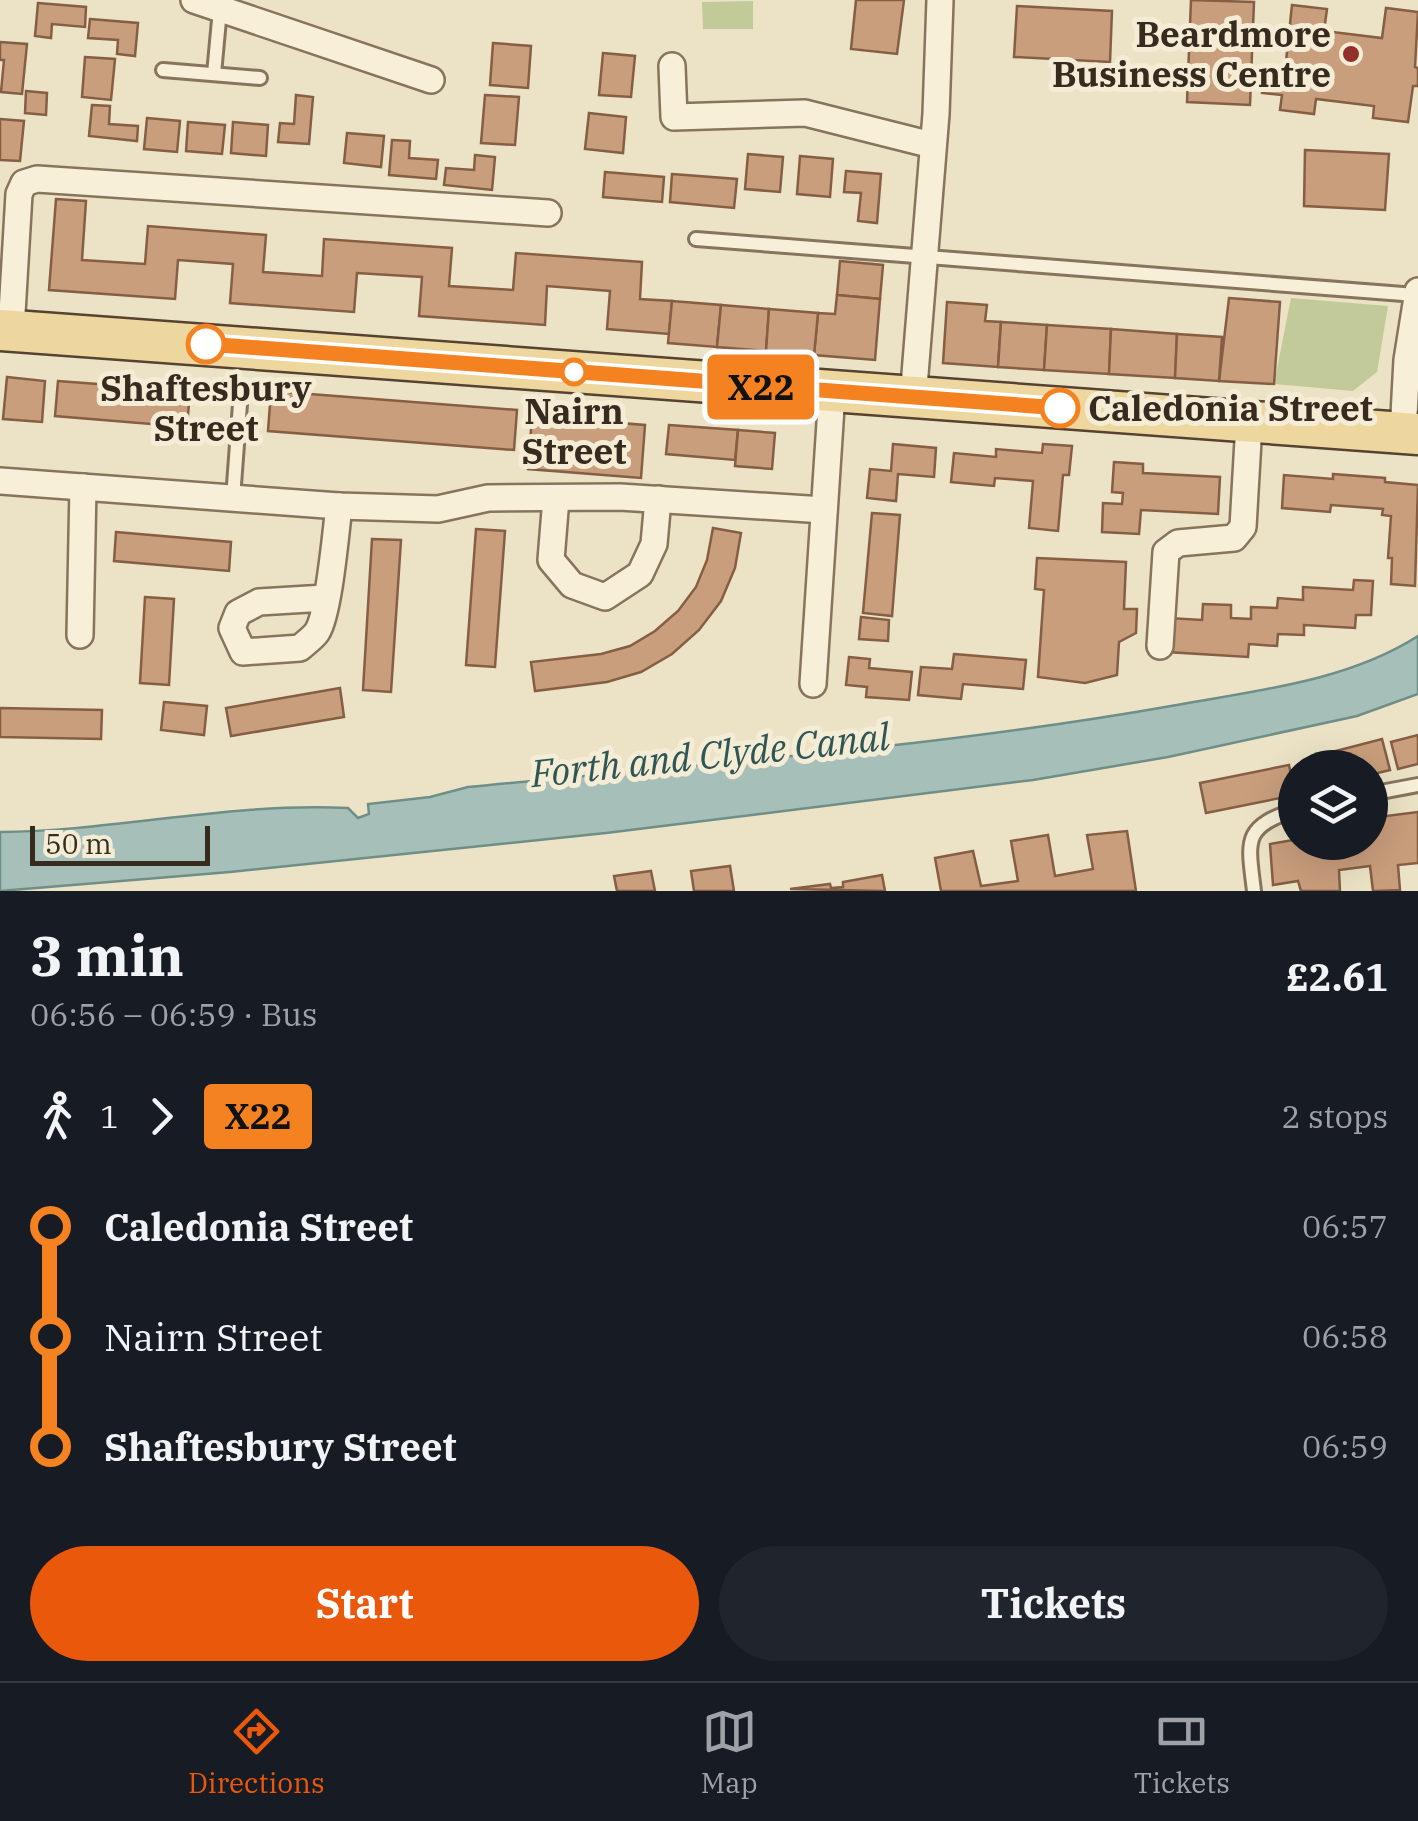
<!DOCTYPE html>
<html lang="en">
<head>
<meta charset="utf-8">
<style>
	:root { --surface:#171b24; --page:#20242c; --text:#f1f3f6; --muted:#9ea1a6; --line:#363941; --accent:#ea580c }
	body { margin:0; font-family:"IBM Plex Serif",serif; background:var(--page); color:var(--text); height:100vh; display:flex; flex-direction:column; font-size:38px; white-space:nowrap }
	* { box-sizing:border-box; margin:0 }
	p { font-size:32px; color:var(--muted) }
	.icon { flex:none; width:55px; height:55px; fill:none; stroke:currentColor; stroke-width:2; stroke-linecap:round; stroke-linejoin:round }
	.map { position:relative; height:891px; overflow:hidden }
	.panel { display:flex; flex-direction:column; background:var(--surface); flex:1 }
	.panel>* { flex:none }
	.badge { padding:0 20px; border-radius:8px; font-size:35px; line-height:65px }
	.controls { position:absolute; left:1278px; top:750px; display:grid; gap:20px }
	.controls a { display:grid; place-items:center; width:110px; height:110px; border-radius:50%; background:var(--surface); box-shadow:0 10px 40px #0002; font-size:50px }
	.scale { position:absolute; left:30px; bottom:25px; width:180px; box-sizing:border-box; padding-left:10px; border:5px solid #372b1f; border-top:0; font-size:28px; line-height:35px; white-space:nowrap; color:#372b1f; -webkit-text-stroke:8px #f4ecd4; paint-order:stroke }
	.map>.badge { position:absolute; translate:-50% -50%; box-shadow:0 0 0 5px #fff }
	.legs { display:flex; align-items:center; gap:15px; height:110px; padding:0 30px; font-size:32px }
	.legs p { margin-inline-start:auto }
	.headline { display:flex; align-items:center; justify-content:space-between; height:170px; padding:0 30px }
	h1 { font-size:55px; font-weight:700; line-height:75px }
	.action { display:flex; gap:20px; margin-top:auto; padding:20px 30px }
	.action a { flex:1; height:115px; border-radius:60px; background:var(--accent); color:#fff; font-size:40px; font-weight:700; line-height:115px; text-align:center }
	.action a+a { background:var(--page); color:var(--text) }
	ul { padding:0 30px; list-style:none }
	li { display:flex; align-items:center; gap:35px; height:110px; font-size:38px }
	li i { display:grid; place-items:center; width:15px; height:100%; margin:0 12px; background:currentColor }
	li i::after { content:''; width:25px; height:25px; margin:-12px; border:8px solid; border-radius:50%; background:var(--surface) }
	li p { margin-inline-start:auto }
	li:first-child i { background:linear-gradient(#0000 50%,currentColor 0) }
	li:last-child i { background:linear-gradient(currentColor 50%,#0000 0) }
	.tab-bar { display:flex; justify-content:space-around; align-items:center; height:140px; border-top:2px solid var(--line); background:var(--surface); font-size:28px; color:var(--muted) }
	.tab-bar a { display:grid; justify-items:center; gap:5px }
	.tab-bar .selected { color:var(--accent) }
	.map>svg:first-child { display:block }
</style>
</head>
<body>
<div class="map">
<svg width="1418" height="891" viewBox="0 0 1418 891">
	<rect width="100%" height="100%" fill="#ece2c5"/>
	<g fill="#c3ca99">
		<polygon points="753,1 753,29 703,29 702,2"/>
		<polygon points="1291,298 1388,306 1377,372 1353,391 1274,384"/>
	</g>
	<path fill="#a6c0b9" stroke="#6e8e87" stroke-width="2.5" d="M 1418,636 L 1418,694 L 1357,716 L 1168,757 L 1033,780 L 606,833 L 230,872 L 0,891 L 0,832 C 116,831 232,802 348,808 L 358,818 L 369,814 L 368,804 L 430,797 L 468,787 C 703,764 939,747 1171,706 C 1253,691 1346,682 1418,636 Z"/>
	<g fill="#c99e7c" stroke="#855e43" stroke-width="2.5">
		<polygon points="856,0 904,0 897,54 851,49"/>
		<polygon points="1191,0 1254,2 1250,105 1187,102"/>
		<polygon points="38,3 86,7 85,27 52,24 51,38 35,36"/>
		<polygon points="1292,5 1327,9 1324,31 1382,38 1386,8 1418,12 1415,67 1418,68 1418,86 1413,86 1408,122 1373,118 1374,106 1316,99 1314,114 1280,110 1282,95 1262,93 1265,69 1285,71"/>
		<polygon points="1017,6 1112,11 1110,62 1014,57"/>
		<polygon points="90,19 138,23 135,56 117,54 118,40 88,38"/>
		<polygon points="0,42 27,44 22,94 1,92 4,60 0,60"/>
		<polygon points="493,43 531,46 528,88 490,85"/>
		<polygon points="603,53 635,56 631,97 599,95"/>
		<polygon points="85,57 115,59 111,100 82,97"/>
		<polygon points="26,91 47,93 46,115 25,113"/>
		<polygon points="296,95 313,97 309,144 278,142 280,123 294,124"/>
		<polygon points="485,95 519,97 515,145 481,143"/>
		<polygon points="92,105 110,106 109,124 138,126 137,141 89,136"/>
		<polygon points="589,113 626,117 623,153 585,149"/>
		<polygon points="147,118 180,121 177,152 144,149"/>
		<polygon points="0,119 24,121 20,161 0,160"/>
		<polygon points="188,122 225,125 222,154 186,151"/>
		<polygon points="233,122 268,125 266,156 231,153"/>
		<polygon points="347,133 384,136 381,167 344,163"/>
		<polygon points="392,140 410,141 409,158 438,160 436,179 389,175"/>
		<polygon points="1305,150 1389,154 1385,210 1304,206"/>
		<polygon points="748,154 783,157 780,192 745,189"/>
		<polygon points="475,155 495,157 492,190 444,185 446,168 474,170"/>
		<polygon points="800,156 833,159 830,197 797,194"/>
		<polygon points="846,171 881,174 877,223 858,221 861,193 844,192"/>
		<polygon points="605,172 664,177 662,202 603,197"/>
		<polygon points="672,174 737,179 734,208 670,202"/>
		<polygon points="56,199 86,201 82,260 145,264 148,226 266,235 263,272 322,276 324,239 452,248 449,286 513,290 516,253 642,262 640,299 672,301 669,334 607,329 610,291 547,286 545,325 419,316 422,277 357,273 354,312 230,303 233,264 178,260 175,299 49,290"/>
		<polygon points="840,261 883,265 880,299 837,295"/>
		<polygon points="837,295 880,299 875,360 814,355 818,313 835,314"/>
		<polygon points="1229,298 1280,302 1274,384 1219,381"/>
		<polygon points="672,301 721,305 717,347 668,343"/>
		<polygon points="947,302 987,305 985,321 1001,322 998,367 943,363"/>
		<polygon points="721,305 769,309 766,351 717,347"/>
		<polygon points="769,309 818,313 814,355 766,351"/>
		<polygon points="1001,322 1047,325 1044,370 998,367"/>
		<polygon points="1047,325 1111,329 1109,374 1044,370"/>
		<polygon points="1111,329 1177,334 1175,378 1109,374"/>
		<polygon points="1177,334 1222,337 1219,381 1175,378"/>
		<polygon points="7,377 45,381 42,422 3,419"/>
		<polygon points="58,381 190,391 187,427 55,416"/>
		<polygon points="271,391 517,410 514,450 268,431"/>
		<polygon points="532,416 645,425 641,478 528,469"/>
		<polygon points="669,425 738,430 735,460 666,454"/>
		<polygon points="738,430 775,433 772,469 735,466"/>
		<polygon points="893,444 936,448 934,477 898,474 896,501 867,498 870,469 891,471"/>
		<polygon points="1043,444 1072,446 1069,475 1063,475 1058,531 1029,528 1033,481 995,478 994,486 951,482 954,453 996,457 996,449 1042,453"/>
		<polygon points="1114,462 1143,464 1143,473 1220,477 1218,514 1141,510 1139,534 1102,532 1103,503 1122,504 1123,493 1112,492"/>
		<polygon points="1333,474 1385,478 1385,482 1418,485 1415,586 1391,584 1392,558 1388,558 1391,516 1382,515 1383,509 1331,505 1330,512 1282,508 1284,475 1333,479"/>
		<polygon points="872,513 900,515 892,616 863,613"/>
		<polygon points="713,528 741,533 735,568 721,601 699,630 672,654 641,672 607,682 535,691 531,662 601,654 630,646 655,631 678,611 696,587 707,560"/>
		<polygon points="476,529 505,531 495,667 466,665"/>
		<polygon points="116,532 231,542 229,571 114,561"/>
		<polygon points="372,539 401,540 391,692 363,690"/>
		<polygon points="1037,558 1126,562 1124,609 1137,609 1136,633 1119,642 1117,675 1085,683 1038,677 1044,590 1035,589"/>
		<polygon points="1354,580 1373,581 1371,615 1356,615 1355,628 1304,625 1304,635 1278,634 1277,646 1249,644 1248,657 1167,652 1169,618 1202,620 1203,604 1231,605 1231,618 1251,619 1251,607 1277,608 1278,598 1303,600 1303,587 1353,590"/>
		<polygon points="145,597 174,599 169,685 140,683"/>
		<polygon points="861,617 889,620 888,641 859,639"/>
		<polygon points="954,654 1026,660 1023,689 963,684 961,699 918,695 921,667 952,669"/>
		<polygon points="849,657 870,659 869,668 912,672 909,700 866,697 867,687 846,685"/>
		<polygon points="340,688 344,717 231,736 226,708"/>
		<polygon points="164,702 207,706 204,735 161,730"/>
		<polygon points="0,708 102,710 101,739 0,737"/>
		<polygon points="1418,735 1418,764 1398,769 1391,742"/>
		<polygon points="1382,739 1390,770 1370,775 1370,768 1311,768 1309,758"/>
		<polygon points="1289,765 1295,795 1206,813 1200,783"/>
		<polygon points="1418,812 1418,863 1398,865 1400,890 1373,891 1370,866 1339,870 1340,891 1301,891 1298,881 1273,885 1270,844 1293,840 1293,829 1295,842 1370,842 1370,818"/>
		<polygon points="1127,831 1136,891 941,891 935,858 973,851 981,886 1018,881 1011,841 1048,835 1055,876 1093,869 1087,835"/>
		<polygon points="730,866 734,891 694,891 691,871"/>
		<polygon points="651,871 655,891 617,891 614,876"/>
		<polygon points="882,875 885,891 790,889 830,884 831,888 843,887 843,882"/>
	</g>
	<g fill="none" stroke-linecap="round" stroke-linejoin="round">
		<g stroke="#87745c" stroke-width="18">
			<g id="service">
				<polyline points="163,70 260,78"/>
				<polyline points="214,74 220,9"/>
				<polyline points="696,239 1416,295"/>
				<polyline points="233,498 240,404"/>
				<polyline points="1370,794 1418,785"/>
				<path d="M 1254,891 C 1248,841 1242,827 1295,810"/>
			</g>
		</g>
		<g stroke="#87745c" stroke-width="30">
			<g id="minor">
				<polyline points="194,0 431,80"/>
				<polyline points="672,66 674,117 805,113 932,145"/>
				<polyline points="11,330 19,194 24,183 37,179 548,213"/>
				<polyline points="913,399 936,114 940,0"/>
				<polyline points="1403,433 1407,360 1418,291"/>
				<polyline points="0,481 339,506 438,509 488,498 620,497 824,510"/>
				<polyline points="556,498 551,560 572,585 605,597 640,574 654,544 658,499"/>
				<path d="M 325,598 L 259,602 L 238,613 L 232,628 L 243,652 L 300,648 C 305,643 313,638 317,632 C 329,614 336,530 339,506"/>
				<polyline points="80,635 83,487"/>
				<polyline points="1160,646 1166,552 1178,543 1234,538 1243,527 1249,423"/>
				<polyline points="813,684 832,392"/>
			</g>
		</g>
		<g stroke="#554230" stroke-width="45">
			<polyline id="primary" points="0,330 1418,434"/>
		</g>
		<use href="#service" stroke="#f7efd8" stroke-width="12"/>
		<use href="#minor" stroke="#f7efd8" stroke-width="25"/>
		<use href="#primary" stroke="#eed79f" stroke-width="40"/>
	</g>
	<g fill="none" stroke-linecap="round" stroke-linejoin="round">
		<g stroke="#fff" stroke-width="22">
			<polyline id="line-1" points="206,344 1060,408"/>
		</g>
		<use href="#line-1" stroke="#f58220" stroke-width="15"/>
	</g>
	<circle fill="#93302e" stroke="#f4ecd4" stroke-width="4" cx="1351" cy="54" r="10"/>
	<g fill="#fff" stroke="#f58220" stroke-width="5">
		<circle cx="206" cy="344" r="18"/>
		<circle cx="574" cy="372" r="12"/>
		<circle cx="1060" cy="408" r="18"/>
	</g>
	<g text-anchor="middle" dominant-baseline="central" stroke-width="10" stroke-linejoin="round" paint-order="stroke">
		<g font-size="35" font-weight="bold" fill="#372b1f" stroke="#f4ecd4" text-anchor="end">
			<text x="1331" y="34">Beardmore<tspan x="1331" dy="40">Business Centre</tspan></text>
		</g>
		<g font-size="35" font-weight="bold" fill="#372b1f" stroke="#f4ecd4">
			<text x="206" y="388">Shaftesbury<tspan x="206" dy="40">Street</tspan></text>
			<text x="1088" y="408" text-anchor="start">Caledonia Street</text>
			<text x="574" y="411">Nairn<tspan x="574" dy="40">Street</tspan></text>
		</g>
		<g font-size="38" font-style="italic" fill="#2f5655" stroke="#f4ecd4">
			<text transform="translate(710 754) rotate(-6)">Forth and Clyde Canal</text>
		</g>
	</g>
</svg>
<div class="controls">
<a><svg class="icon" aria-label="layers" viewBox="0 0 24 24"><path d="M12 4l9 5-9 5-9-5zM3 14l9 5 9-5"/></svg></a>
</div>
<div class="scale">50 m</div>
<b class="badge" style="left:761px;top:387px;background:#f58220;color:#111">X22</b>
</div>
<section class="panel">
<div class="headline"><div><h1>3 min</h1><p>06:56 – 06:59 · Bus</p></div><b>£2.61</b></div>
<div class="legs"><svg class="icon" aria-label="walk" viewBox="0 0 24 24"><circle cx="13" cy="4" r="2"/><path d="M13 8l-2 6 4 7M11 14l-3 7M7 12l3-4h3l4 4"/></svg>1<svg class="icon" aria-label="forward" viewBox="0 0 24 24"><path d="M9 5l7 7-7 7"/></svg><b class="badge" style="background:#f58220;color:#111">X22</b><p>2 stops</p></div>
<ul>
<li><i style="color:#f58220"></i><b>Caledonia Street</b><p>06:57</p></li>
<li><i style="color:#f58220"></i><span>Nairn Street</span><p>06:58</p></li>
<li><i style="color:#f58220"></i><b>Shaftesbury Street</b><p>06:59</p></li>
</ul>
<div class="action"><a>Start</a><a>Tickets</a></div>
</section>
<nav class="tab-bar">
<a class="selected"><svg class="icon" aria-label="directions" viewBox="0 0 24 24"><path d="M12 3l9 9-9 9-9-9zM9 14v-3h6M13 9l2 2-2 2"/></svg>Directions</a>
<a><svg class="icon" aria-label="map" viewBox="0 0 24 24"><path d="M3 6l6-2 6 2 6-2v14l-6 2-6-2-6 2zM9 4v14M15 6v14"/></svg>Map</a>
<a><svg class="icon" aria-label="tickets" viewBox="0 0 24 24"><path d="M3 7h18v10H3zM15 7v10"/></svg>Tickets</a>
</nav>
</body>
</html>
